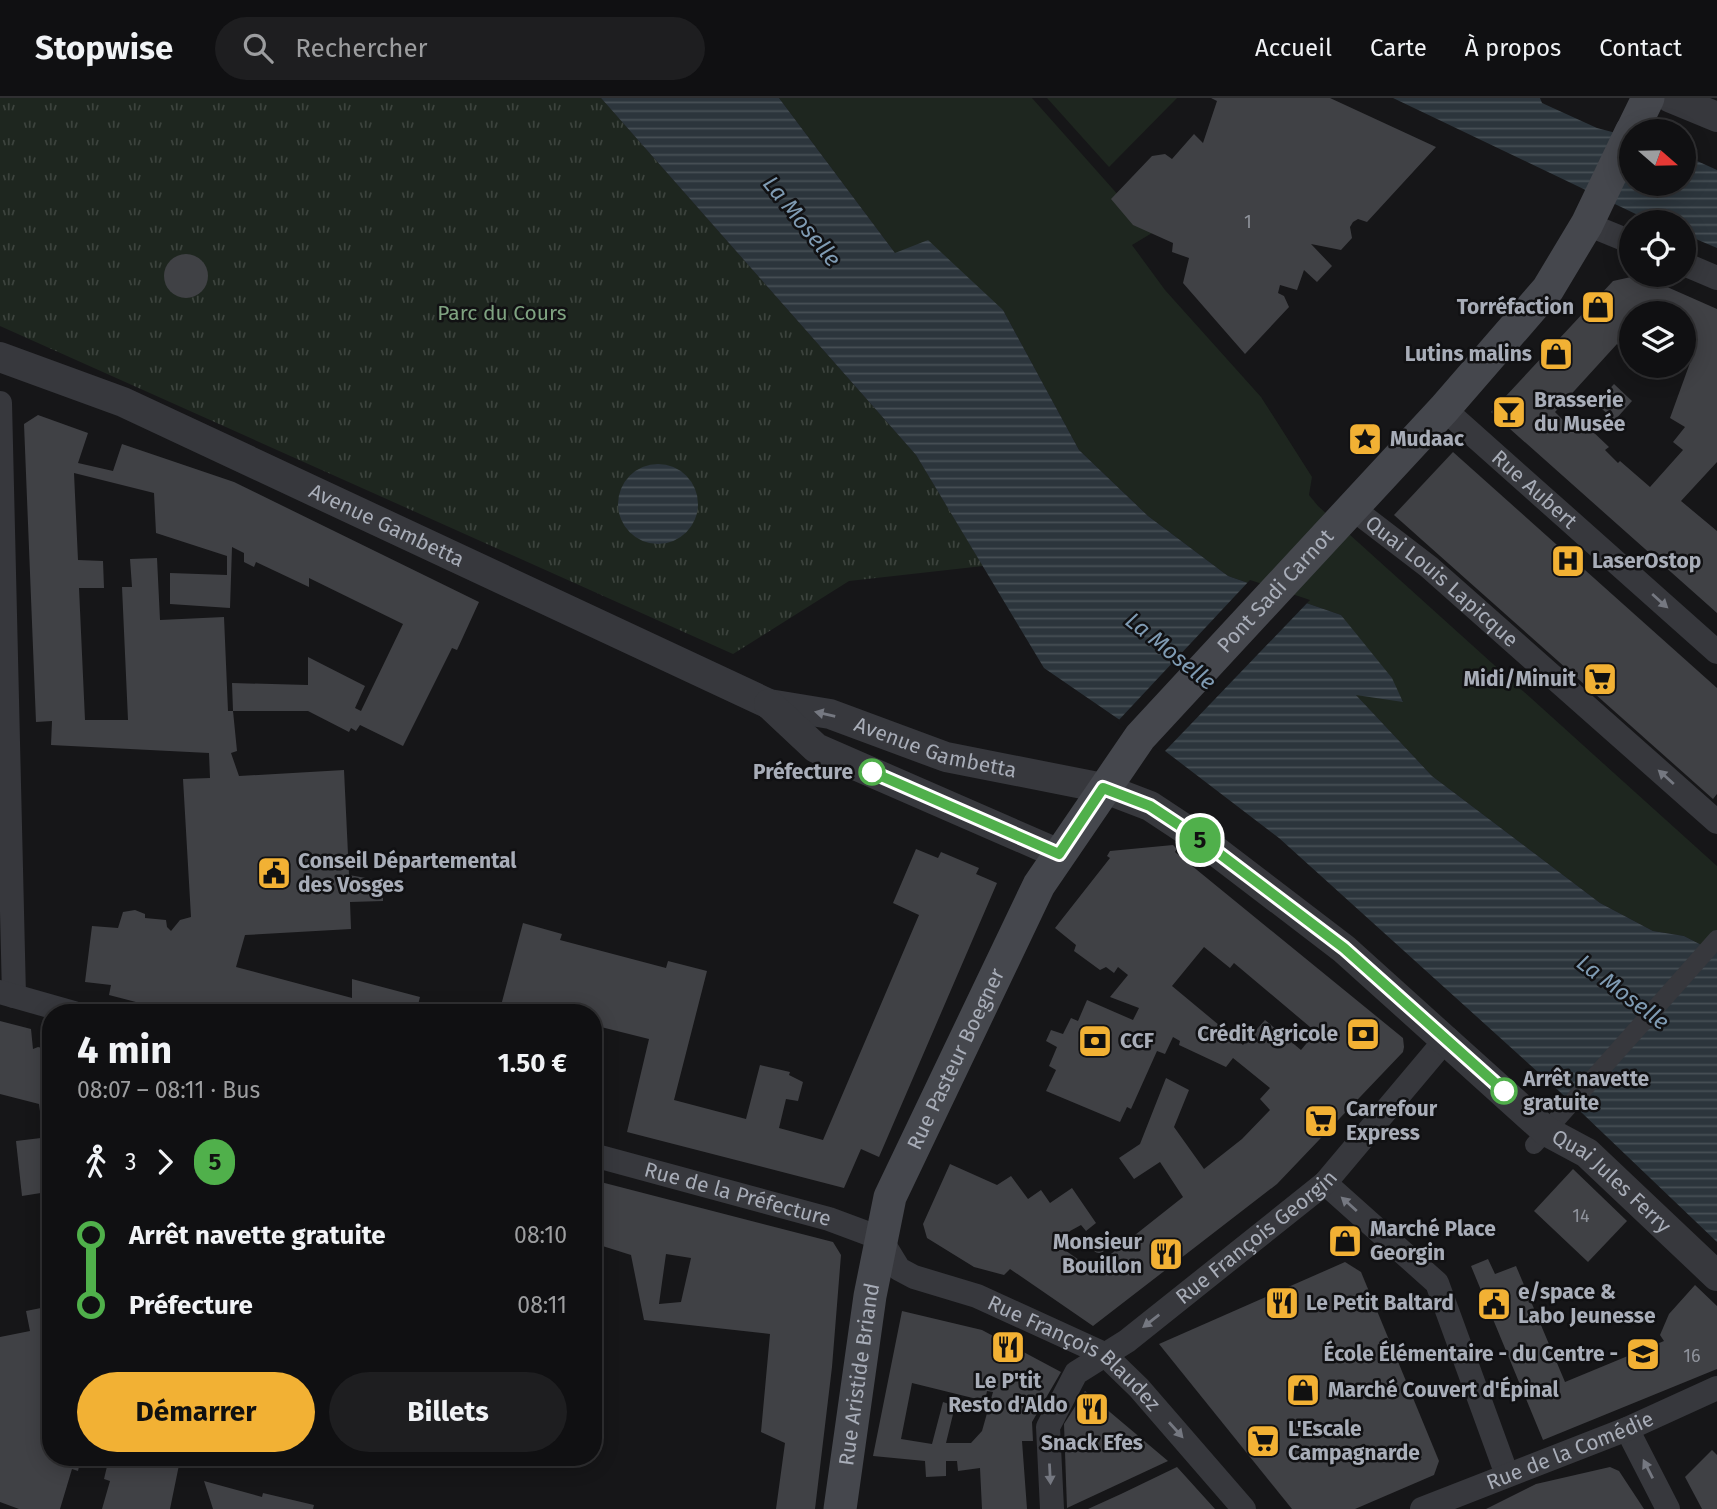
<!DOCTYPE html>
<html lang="fr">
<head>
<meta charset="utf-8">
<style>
	:root { --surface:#101012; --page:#1e1e20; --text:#f1f3f6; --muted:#9c9d9f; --line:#303032; --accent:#f2b134 }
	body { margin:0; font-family:"Fira Sans",sans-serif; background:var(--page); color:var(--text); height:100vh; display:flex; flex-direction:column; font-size:26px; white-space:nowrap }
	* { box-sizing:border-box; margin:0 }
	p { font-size:23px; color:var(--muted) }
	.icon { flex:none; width:38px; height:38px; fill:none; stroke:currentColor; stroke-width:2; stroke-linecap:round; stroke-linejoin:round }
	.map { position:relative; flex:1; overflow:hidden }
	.drawer { position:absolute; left:42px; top:906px; width:560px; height:462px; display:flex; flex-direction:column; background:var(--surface); border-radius:28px; box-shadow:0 4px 18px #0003,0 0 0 2px var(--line) }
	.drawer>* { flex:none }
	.badge { padding:0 14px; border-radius:23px; font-size:24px; line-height:46px }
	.needle { width:46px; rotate:110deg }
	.fabs { position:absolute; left:1619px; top:21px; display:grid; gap:14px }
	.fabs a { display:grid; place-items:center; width:77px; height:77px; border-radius:50%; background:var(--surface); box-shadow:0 4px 18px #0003,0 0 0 2px var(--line); font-size:35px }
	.map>.badge { position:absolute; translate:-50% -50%; box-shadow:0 0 0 4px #fff }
	.legs { display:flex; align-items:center; gap:10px; height:77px; padding:0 35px; font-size:23px }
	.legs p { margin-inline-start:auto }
	.head { display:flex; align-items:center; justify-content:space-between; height:119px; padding:0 35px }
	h1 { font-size:38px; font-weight:700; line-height:52px }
	.cta { display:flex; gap:14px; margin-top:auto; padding:14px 35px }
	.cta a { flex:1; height:80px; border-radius:42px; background:var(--accent); color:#111; font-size:28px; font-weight:700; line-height:80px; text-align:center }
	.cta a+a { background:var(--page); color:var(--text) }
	ul { padding:0 35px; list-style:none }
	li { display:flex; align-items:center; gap:24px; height:70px; font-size:26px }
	li i { display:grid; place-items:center; width:10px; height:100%; margin:0 9px; background:currentColor }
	li i::after { content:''; width:18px; height:18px; margin:-9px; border:5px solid; border-radius:50%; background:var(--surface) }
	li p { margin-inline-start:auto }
	li:first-child i { background:linear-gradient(#0000 50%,currentColor 0) }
	li:last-child i { background:linear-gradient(currentColor 50%,#0000 0) }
	header { display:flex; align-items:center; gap:42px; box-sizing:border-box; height:98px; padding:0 35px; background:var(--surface); border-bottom:2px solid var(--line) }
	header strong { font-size:33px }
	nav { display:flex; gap:38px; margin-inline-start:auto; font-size:24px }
	.search { width:490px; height:63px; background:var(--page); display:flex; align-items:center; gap:18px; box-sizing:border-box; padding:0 24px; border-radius:38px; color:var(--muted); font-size:26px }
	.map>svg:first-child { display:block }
</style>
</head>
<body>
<header>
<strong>Stopwise</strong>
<div class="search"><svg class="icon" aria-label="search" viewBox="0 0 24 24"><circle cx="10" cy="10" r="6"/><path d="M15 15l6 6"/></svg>Rechercher</div>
<nav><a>Accueil</a><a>Carte</a><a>À propos</a><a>Contact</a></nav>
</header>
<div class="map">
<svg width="1717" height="1411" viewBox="0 0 1717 1411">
	<defs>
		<pattern id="park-tufts" width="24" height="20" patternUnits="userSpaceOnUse" patternTransform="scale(1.75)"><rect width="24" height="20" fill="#1e261f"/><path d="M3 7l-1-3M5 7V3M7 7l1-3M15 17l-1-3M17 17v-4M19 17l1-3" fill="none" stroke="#3c433d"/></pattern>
		<pattern id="water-rules" width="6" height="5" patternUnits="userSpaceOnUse" patternTransform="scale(1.75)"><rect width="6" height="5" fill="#2c353c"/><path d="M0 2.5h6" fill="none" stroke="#485056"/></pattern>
	</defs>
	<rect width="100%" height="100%" fill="#161618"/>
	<g fill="#1e261f">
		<polygon points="779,0 1032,0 1152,135 1132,147 1165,192 1261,299 1312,379 1309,397 1318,408 1717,768 1717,855 1684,838 1653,833 1600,805 1432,678 1355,596 1403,603 1341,517 1228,478 1148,418 1079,352 1003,212 895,155"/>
		<polygon points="1047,0 1177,0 1109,69"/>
	</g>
	<polygon fill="url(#park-tufts)" points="0,0 601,0 916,357 983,468 849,483 733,556 0,228"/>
	<g fill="url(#water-rules)">
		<polygon points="601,0 779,0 895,155 928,142 1003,212 1079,352 1148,418 1228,478 1341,517 1392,580 1403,604 1356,597 1432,678 1600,805 1653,833 1684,838 1717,855 1717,1144 1559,993 1279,740 1165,653 1044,570 916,357"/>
		<polygon points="1393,0 1540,0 1542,5 1597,30 1631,39 1631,86 1684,86 1684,57 1717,72 1717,150 1684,136 1684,124 1654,124 1642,119"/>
		<circle cx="658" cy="406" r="40"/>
	</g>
	<polygon fill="#161618" points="1250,482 1310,502 1165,653 1159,653 1117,624"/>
	<g fill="#404145" fill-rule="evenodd">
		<polygon points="1211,0 1330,0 1436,49 1367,124 1358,121 1353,124 1350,129 1352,140 1341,152 1311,146 1332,168 1317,184 1304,172 1297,192 1280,187 1278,195 1284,198 1289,209 1245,256 1183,185 1189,160 1172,154 1173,145 1133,127 1111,101 1152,58 1165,56 1172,61 1194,36 1203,45 1217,3"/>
		<circle cx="186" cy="178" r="22"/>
		<path d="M 1640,177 L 1717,211 L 1717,364 L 1681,403 L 1717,433 L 1717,515 L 1491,314 L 1613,183 ZM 1631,215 L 1684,215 L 1684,246 L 1695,251 L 1670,320 L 1685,329 L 1673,344 L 1683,352 L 1650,389 L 1620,363 L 1618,365 L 1605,352 L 1609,349 L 1590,331 L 1586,336 L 1571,322 L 1567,326 L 1555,314 L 1617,246 L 1630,258 Z"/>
		<polygon points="1614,286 1632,303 1615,322 1596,306"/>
		<polygon points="38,317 88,335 78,365 113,373 122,346 234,384 479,504 457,552 452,550 403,648 360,627 356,633 351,630 349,634 308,613 233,613 232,585 308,587 308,559 365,588 355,610 361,613 403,526 309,480 309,489 256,464 254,469 244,464 244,455 232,449 230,510 170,506 170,475 227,477 227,458 156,435 154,395 74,375 78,462 103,463 104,490 79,490 85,622 128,622 122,489 132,489 130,461 157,460 160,522 224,519 228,613 233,613 237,653 231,655 239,678 344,672 349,777 383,783 383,803 350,804 351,831 245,837 236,869 352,900 352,881 420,899 416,915 178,915 109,897 111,887 85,884 92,828 118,830 123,814 135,812 145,816 145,820 166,822 167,829 171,833 180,822 191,819 183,681 210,680 209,655 51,647 52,623 36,624 24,326"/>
		<polygon points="1453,354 1717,590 1717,696 1713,701 1394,417"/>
		<path d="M 1173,747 L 1177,751 L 1175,754 L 1403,940 L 1404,949 L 1403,954 L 1277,1086 L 1093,1228 L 1010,1171 L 1004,1177 L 974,1169 L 927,1140 L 923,1126 L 950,1066 L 997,1087 L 1011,1078 L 1028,1101 L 1041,1092 L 1050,1105 L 1072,1090 L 1096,1125 L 1086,1133 L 1081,1127 L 1070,1133 L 1059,1148 L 1092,1171 L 1183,1099 L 1160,1064 L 1134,1081 L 1119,1060 L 1140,1046 L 1166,980 L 1189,992 L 1174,1029 L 1204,1071 L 1242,1041 L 1270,1012 L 1260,1001 L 1270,990 L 1233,960 L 1226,969 L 1179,947 L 1180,943 L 1173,939 L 1165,956 L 1157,953 L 1131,1011 L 1127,1009 L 1120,1024 L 1046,993 L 1056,972 L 1049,968 L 1057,949 L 1046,943 L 1051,932 L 1063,936 L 1071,920 L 1078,923 L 1087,902 L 1133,922 L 1139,910 L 1110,899 L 1128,877 L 1118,869 L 1114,875 L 1106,869 L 1100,872 L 1074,853 L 1076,847 L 1055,830 L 1110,760 L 1107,758 L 1110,753 ZM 1204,849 L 1230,870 L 1234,865 L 1316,934 L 1301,952 L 1265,922 L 1243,947 L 1172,888 Z"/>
		<polygon points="916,751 938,760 941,754 979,770 976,776 997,785 879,1059 861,1051 844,1090 627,1034 649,941 593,927 593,915 499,915 523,825 562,836 560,842 666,870 668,863 707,873 674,1002 746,1021 760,967 790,974 789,977 803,984 798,1003 786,1001 779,1030 823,1042 919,817 893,805"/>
		<polygon points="0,923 31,931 33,951 38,949 51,952 51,1095 39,1006 0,996"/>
		<polygon points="41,1040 47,1094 22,1098 16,1043"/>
		<polygon points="1573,1071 1627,1123 1588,1164 1534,1113"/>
		<path d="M 593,1082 L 833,1144 L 841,1157 L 832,1269 L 815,1411 L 776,1411 L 785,1345 L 761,1334 L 770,1236 L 644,1222 L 631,1157 L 593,1145 ZM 666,1156 L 691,1160 L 681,1204 L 659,1206 Z"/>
		<circle cx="1099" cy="1148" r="7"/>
		<polygon points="1488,1161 1495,1176 1516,1168 1565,1284 1664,1243 1660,1237 1669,1216 1695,1187 1717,1208 1717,1271 1543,1342 1471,1168"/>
		<polygon points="1345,1164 1361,1174 1439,1363 1434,1377 1355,1411 1292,1411 1159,1246"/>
		<polygon points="51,1208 51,1360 81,1360 78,1373 72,1371 60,1411 19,1411 0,1404 0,1239 30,1233 26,1213"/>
		<path d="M 902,1213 L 982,1232 L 1061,1274 L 1032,1324 L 1033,1343 L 1022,1343 L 1027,1411 L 982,1411 L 980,1370 L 958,1373 L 957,1363 L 946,1363 L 946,1378 L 926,1379 L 925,1363 L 873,1358 ZM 912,1285 L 985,1303 L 987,1293 L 993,1294 L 982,1333 L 971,1345 L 946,1345 L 955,1308 L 943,1304 L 932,1346 L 901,1341 Z"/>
		<polygon points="1085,1293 1168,1363 1067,1410 1064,1326"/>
		<polygon points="1712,1352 1717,1357 1717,1411 1702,1411 1685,1379"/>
		<polygon points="109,1360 154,1360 179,1367 170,1411 102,1411 110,1383 104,1381"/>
		<polygon points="1177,1369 1215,1411 1088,1411 1121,1396"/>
		<polygon points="1610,1369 1619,1373 1644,1411 1486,1411 1536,1386"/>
		<polygon points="204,1383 262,1399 263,1395 314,1407 313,1411 213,1411"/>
	</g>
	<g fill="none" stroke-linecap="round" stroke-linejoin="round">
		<polyline stroke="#37383d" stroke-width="18" points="1534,1047 1717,841"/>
		<g stroke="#37383d" stroke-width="24">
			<polyline points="1587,126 1631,144"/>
			<polyline points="1684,166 1717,180"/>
			<polyline points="0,305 14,898"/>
			<path id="s1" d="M 1444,311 L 1717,554"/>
			<path id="s2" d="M 1352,410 L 1429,469 L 1717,724"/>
			<polyline points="0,894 74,915"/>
			<path id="s3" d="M 593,1057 L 829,1121 L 880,1140 L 899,1171 L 914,1179 L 977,1198 L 1104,1256 L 1139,1290 L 1244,1411"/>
			<polyline points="1325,1085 1437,1185 1507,1377"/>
			<polyline points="1627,1331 1668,1411"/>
			<path id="s4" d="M 1052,1411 L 1048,1329 L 1076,1275 L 1127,1243 L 1325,1085 L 1447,940"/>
			<path id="s5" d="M 1422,1411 L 1627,1331 L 1717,1290"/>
		</g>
		<g stroke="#37383d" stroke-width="30">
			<polyline points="1671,0 1717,19"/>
			<path id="s6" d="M 0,259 L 123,304 L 769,606 L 830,616 L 946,659 L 1103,690 L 1150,708 L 1200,741 L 1344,851 L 1546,1033 L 1587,1055 L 1717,1178"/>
			<polyline points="769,606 816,650 1059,756"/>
		</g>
		<g stroke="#45474d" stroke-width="33">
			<polyline points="1632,33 1648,0"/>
			<path id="s7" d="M 840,1411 L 870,1198 L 890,1099 L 1039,787 L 1140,639 L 1444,311 L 1548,191 L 1587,126 L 1631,34"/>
		</g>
	</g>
	<defs><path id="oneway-solid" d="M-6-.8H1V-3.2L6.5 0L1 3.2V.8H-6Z" transform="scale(1.75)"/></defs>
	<g fill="#757881">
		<use href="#oneway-solid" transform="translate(1660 503) rotate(42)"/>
		<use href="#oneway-solid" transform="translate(825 616) rotate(-167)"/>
		<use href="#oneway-solid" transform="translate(1666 679) rotate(-138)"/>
		<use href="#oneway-solid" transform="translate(1349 1106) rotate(-138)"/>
		<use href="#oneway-solid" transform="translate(1151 1223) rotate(142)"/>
		<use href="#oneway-solid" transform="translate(1176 1332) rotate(48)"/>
		<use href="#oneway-solid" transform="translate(1648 1371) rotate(-117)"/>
		<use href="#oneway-solid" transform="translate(1050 1376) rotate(87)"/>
	</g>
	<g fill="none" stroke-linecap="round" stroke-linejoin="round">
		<g stroke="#fff" stroke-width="16">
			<polyline id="line-1" points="872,674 1059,756 1103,690 1150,708 1200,741 1344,850 1504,993"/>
		</g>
		<use href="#line-1" stroke="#50b04b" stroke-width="10"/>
	</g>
	<defs>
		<g id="shop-square" transform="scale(1.75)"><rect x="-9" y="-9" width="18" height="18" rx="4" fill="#f2b134" stroke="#111113"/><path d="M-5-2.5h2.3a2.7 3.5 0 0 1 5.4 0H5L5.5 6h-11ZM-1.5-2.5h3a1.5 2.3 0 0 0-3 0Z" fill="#111"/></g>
		<g id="bar-square" transform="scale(1.75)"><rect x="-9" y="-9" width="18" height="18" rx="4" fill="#f2b134" stroke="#111113"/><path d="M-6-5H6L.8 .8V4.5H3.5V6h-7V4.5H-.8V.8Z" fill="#111"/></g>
		<g id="sight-square" transform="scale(1.75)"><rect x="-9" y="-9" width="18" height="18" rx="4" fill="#f2b134" stroke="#111113"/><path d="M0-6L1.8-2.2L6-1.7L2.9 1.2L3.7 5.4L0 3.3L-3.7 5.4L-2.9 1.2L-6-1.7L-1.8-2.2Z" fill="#111"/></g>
		<g id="hospital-square" transform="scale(1.75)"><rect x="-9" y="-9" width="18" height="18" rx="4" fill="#f2b134" stroke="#111113"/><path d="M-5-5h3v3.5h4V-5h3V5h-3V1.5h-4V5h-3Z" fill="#111"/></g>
		<g id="supermarket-square" transform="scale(1.75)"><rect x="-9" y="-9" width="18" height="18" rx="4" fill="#f2b134" stroke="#111113"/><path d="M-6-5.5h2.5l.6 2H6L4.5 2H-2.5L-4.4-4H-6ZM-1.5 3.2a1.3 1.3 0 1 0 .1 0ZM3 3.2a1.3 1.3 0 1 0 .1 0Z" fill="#111"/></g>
		<g id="civic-square" transform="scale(1.75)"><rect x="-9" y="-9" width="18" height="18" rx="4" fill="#f2b134" stroke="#111113"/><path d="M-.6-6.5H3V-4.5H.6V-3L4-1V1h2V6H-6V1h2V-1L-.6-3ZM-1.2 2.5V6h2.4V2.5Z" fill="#111"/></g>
		<g id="bank-square" transform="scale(1.75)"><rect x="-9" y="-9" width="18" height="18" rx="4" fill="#f2b134" stroke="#111113"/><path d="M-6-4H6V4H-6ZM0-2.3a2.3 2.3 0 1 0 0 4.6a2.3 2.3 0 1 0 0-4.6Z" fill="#111"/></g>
		<g id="restaurant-square" transform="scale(1.75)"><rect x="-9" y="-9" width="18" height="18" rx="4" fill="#f2b134" stroke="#111113"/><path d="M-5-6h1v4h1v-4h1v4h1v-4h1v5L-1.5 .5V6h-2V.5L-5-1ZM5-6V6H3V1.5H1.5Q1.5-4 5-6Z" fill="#111"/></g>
		<g id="school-square" transform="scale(1.75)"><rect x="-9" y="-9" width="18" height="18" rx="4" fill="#f2b134" stroke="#111113"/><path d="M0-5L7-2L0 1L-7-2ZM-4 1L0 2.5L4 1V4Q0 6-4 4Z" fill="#111"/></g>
	</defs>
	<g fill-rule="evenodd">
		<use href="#shop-square" x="1598" y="209"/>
		<use href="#shop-square" x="1556" y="256"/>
		<use href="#bar-square" x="1509" y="314"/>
		<use href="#sight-square" x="1365" y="341"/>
		<use href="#hospital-square" x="1568" y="463"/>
		<use href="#supermarket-square" x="1600" y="581"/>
		<use href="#civic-square" x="274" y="775"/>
		<use href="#bank-square" x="1363" y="936"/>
		<use href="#bank-square" x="1095" y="943"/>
		<use href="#supermarket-square" x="1321" y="1023"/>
		<use href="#shop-square" x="1345" y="1143"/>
		<use href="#restaurant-square" x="1166" y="1156"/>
		<use href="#restaurant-square" x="1282" y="1205"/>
		<use href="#civic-square" x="1494" y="1206"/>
		<use href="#restaurant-square" x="1008" y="1249"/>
		<use href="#school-square" x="1643" y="1256"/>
		<use href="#shop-square" x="1303" y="1292"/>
		<use href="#restaurant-square" x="1092" y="1311"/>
		<use href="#supermarket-square" x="1263" y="1343"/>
	</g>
	<g fill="#fff" stroke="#50b04b" stroke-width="3.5">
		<circle cx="872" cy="674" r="12"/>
		<circle cx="1504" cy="993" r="12"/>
	</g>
	<g text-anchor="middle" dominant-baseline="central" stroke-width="5" stroke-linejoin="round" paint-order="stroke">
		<g font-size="18" fill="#8e929b">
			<text x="1248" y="124">1</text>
			<text x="1581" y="1118">14</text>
			<text x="1692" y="1258">16</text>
		</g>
		<g font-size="21" font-weight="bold" fill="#a8adb8" stroke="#111113" text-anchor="start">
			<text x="1574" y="209" text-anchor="end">Torréfaction</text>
			<text x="1532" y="256" text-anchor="end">Lutins malins</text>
			<text x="1534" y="302">Brasserie<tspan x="1534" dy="24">du Musée</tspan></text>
			<text x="1390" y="341">Mudaac</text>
			<text x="1592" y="463">LaserOstop</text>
			<text x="1576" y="581" text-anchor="end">Midi/Minuit</text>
			<text x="298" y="763">Conseil Départemental<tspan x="298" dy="24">des Vosges</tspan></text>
			<text x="1338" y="936" text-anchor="end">Crédit Agricole</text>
			<text x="1120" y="943">CCF</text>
			<text x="1346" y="1011">Carrefour<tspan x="1346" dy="24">Express</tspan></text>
			<text x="1370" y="1131">Marché Place<tspan x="1370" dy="24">Georgin</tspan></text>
			<text x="1142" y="1144" text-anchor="end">Monsieur<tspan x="1142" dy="24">Bouillon</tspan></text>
			<text x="1518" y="1194">e/space &amp;<tspan x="1518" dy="24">Labo Jeunesse</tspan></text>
			<text x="1306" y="1205">Le Petit Baltard</text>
			<text x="1618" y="1256" text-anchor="end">École Élémentaire - du Centre -</text>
			<text x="1008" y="1283" text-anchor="middle">Le P'tit<tspan x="1008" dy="24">Resto d'Aldo</tspan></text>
			<text x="1328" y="1292">Marché Couvert d'Épinal</text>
			<text x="1288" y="1331">L'Escale<tspan x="1288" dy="24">Campagnarde</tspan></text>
			<text x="1092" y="1345" text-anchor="middle">Snack Efes</text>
		</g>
		<g font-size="21" fill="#7fa381" stroke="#111113">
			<text x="502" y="215">Parc du Cours</text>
		</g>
		<g font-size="21" fill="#a8adb8" stroke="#111113">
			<text stroke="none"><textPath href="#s1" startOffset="121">Rue Aubert</textPath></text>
			<text stroke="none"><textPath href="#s6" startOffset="422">Avenue Gambetta</textPath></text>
			<text stroke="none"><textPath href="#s2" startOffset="116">Quai Louis Lapicque</textPath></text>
			<text stroke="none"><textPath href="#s7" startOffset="1040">Pont Sadi Carnot</textPath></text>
			<text stroke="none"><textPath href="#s6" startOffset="1017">Avenue Gambetta</textPath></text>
			<text stroke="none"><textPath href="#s7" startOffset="469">Rue Pasteur Boegner</textPath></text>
			<text stroke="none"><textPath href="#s6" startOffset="1836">Quai Jules Ferry</textPath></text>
			<text stroke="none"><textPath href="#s3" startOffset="150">Rue de la Préfecture</textPath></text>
			<text stroke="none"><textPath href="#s4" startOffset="369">Rue François Georgin</textPath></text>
			<text stroke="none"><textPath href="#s3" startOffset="532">Rue François Blaudez</textPath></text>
			<text stroke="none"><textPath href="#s7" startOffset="136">Rue Aristide Briand</textPath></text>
			<text stroke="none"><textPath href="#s5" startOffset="159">Rue de la Comédie</textPath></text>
		</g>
		<g font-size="21" font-weight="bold" fill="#a8adb8" stroke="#111113" text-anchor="end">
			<text x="853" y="674">Préfecture</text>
			<text x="1523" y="981" text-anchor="start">Arrêt navette<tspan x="1523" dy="24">gratuite</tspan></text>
		</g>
		<g font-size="23" font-style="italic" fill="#7f9bb3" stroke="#111113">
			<text transform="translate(802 123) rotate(51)">La Moselle</text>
			<text transform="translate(1171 553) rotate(39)">La Moselle</text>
			<text transform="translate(1623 894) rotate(37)">La Moselle</text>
		</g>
	</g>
</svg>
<div class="fabs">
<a><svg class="needle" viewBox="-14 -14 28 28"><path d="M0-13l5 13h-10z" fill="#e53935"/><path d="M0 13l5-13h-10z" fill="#9c9d9f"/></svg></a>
<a><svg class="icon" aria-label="locate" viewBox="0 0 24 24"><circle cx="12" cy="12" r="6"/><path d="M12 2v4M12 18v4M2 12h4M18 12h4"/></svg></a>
<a><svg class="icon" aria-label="layers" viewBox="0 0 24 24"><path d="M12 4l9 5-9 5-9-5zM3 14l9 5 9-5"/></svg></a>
</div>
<b class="badge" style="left:1200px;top:742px;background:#50b04b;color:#111">5</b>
<section class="drawer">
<div class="head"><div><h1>4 min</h1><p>08:07 – 08:11 · Bus</p></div><b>1.50 €</b></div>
<div class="legs"><svg class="icon" aria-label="walk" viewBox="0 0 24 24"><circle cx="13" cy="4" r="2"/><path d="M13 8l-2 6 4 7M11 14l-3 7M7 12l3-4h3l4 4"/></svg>3<svg class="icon" aria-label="forward" viewBox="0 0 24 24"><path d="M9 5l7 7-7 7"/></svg><b class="badge" style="background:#50b04b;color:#111">5</b></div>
<ul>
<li><i style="color:#50b04b"></i><b>Arrêt navette gratuite</b><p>08:10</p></li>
<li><i style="color:#50b04b"></i><b>Préfecture</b><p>08:11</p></li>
</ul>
<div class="cta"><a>Démarrer</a><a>Billets</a></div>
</section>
</div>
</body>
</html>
